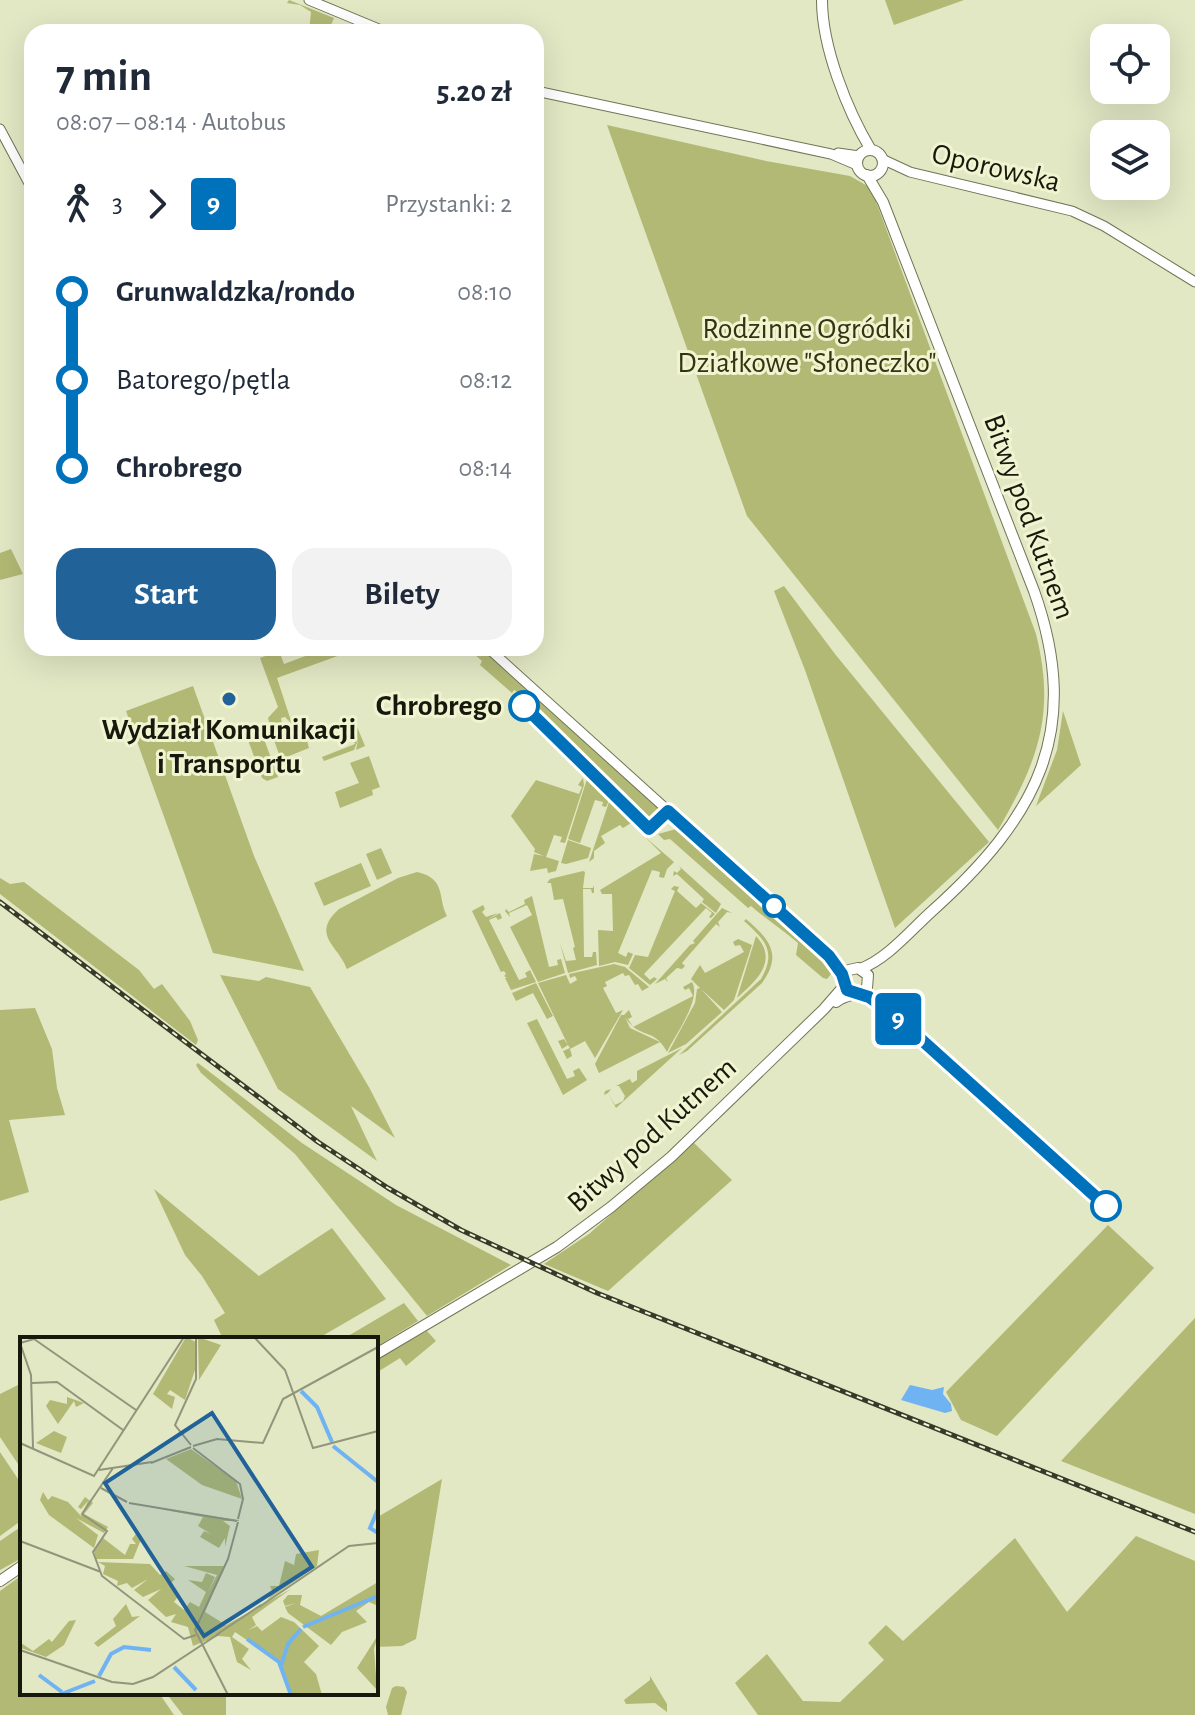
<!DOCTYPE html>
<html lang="pl">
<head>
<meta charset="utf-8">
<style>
	:root { --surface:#fff; --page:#f2f2f3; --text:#1f2937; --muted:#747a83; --accent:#216298 }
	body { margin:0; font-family:"Alegreya Sans",sans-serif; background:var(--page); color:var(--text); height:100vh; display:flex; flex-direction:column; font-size:30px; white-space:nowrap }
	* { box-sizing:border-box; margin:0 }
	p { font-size:26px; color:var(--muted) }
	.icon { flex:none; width:44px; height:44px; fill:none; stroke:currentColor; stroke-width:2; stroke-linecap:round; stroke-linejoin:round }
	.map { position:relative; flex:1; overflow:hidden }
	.details { position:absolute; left:24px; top:24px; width:520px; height:632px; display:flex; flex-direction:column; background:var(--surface); border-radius:24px; box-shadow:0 8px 32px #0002 }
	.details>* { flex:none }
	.badge { padding:0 16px; border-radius:6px; font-size:28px; line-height:52px }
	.buttons { position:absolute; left:1090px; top:24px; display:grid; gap:16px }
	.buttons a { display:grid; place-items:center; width:80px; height:80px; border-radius:16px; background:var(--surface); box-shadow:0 8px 32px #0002; font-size:40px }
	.map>.badge { position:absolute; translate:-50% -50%; box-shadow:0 0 0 4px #fff }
	.legs { display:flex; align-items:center; gap:12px; height:88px; padding:0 32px; font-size:26px }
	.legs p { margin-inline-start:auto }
	.head { display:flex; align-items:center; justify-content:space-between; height:136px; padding:0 32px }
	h1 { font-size:44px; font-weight:600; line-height:60px }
	.button { display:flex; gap:16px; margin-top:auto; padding:16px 32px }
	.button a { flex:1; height:92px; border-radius:24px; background:var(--accent); color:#fff; font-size:32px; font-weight:600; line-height:92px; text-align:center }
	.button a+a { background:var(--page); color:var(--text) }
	ul { padding:0 32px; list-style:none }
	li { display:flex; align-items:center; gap:28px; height:88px; font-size:30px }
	li i { display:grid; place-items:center; width:12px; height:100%; margin:0 10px; background:currentColor }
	li i::after { content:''; width:20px; height:20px; margin:-10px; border:6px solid; border-radius:50%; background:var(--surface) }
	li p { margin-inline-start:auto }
	li:first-child i { background:linear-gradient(#0000 50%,currentColor 0) }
	li:last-child i { background:linear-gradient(currentColor 50%,#0000 0) }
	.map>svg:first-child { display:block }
</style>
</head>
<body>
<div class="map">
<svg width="1195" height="1715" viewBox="0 0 1195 1715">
	<rect width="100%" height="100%" fill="#e2e7c4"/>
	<g fill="#b2b974">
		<polygon points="289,0 334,18 328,32 309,32 311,12 300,5 287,3"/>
		<polygon points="885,0 964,0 894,25"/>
		<path d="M 607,125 L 766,161 L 850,176 L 871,188 L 1036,634 C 1056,714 1038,761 998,830 L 747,516 Z"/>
		<polygon points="11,549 23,574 0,580 0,553"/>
		<polygon points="784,586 835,654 989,842 895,928 805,670 774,591"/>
		<polygon points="318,648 324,648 327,656 336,652 343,654 277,678 292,724 285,717 281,718 282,724 269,722 268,718 278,707 260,658 279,651 284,664 319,651"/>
		<polygon points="467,648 482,648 660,810 653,822 645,822 616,792 619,789 537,716 540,713 528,702 529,699 514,690 512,693 480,665 482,661"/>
		<polygon points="193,686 254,856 304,971 213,953 126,711"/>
		<polygon points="1063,711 1081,765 1036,806 1057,750"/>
		<polygon points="353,717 365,746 356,750 358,740 354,750 324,761 322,757 355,744 346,719"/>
		<polygon points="257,728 261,731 278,777 267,781 262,778 245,732"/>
		<polygon points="270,729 292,731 304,729 309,748 284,758 280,757"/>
		<polygon points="369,756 380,787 372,790 373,795 340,808 335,792 359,783 350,763"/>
		<polygon points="583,778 584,785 565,843 560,842 562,837 554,835 546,857 559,861 556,871 548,873 547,868 530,871 534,854 544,856 534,852 535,849 511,816 536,780 579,794 582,787 578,785"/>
		<polygon points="587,779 609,800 606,807 602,806 603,802 595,800 580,843 568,839"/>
		<polygon points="609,802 631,823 623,828 620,825 601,836 605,843 594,851 594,858 589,862"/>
		<path d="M 680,828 L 727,867 L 836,968 L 827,979 L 823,978 L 796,955 L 798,943 C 782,929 766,919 751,906 L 748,908 L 670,839 L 664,840 L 658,834 Z"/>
		<polygon points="645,837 674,862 667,869 664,878 659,877 660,872 652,870 618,953 626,957 628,952 633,954 628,965 615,962 599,966 598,930 613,931 612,894 602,894 600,890 661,853"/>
		<polygon points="568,840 591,848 588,858 566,864 561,863"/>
		<polygon points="381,848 392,873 377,880 366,854"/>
		<polygon points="361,863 371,886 324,906 314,883"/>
		<polygon points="679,866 721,904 716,913 702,902 704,899 677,874 673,876 674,871 677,873 681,869"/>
		<polygon points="583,871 585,872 583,888 593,888 594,885 594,893 592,893 591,889 583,889 584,957 592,957 593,952 596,952 597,965 568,973 560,943 566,961 576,960 573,948 575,947 563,899 554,900 551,883 547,883 550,879"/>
		<path d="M 417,872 C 447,879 437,897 447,916 L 347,969 C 339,946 310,935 339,909 L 398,878 Z"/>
		<polygon points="0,878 10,884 24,882 139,970 154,989 162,984 190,1021 198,1040 196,1045 0,894"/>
		<polygon points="674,886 679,887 677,891 696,908 701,903 715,914 711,918 709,917 712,913 706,908 644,974 650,980 654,977 657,979 650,985 629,968 635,955 648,957 675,891 671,889"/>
		<polygon points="532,896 549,967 558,965 557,960 561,959 565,973 538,982 510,927 532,915 527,905 509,913 510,917 505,911 506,909 509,912 525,904 524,900"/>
		<polygon points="483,905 485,909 482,912 486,917 498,913 487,920 500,913 502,918 498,920 496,917 489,920 519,980 527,977 525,973 530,970 536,982 511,990 505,978 507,978 504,976 506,974 504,971 501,972 472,911"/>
		<polygon points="722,908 732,913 727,912 718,922 720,927 716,924 682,963 685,966 682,969 677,968 666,978 668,982 665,979 655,984 690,945 695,943 693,941"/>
		<path d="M 746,919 C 769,939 783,954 762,983 L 687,1051 L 679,1055 L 761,979 C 777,951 765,940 744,921 Z"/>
		<path d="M 756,936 C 779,961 756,981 737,998 Z"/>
		<polygon points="738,939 752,945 734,1000 724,1010 701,989 722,1012 686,1044 668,1053 695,1003 697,989 700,988 691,979 700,965 705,973 744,952 740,945 735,946 733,942"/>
		<polygon points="614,964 625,967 649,987 642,991 638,984 635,985 629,975 625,976 623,973 605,982 607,986 603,988 616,1013 623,1010 595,1058 585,1041 570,1049 572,1056 567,1059 563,1051 570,1048 568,1045 562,1049 558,1041 564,1039 568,1045 538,983 566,975 570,984 577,980 575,976 570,978 569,974"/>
		<polygon points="220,975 259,981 266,977 310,987 370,1089 395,1138 351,1106 377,1161 278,1089"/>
		<path d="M 692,982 C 702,999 675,1035 667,1052 C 653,1026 639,1040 625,1017 L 630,1028 L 660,1042 L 599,1073 L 595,1064 L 621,1015 L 624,1015 L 629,1010 L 632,1017 L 628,1019 L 633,1027 L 693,996 L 689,988 L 685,990 L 683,987 Z"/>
		<polygon points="536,983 553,1016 547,1019 533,993 516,1001 512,993"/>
		<polygon points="35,1008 52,1049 57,1088 65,1115 9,1120 29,1192 0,1201 0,1010"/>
		<polygon points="537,1019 567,1079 575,1076 573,1071 579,1068 587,1080 563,1095 527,1023"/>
		<polygon points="682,1048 616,1108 608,1093 604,1095 605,1091 611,1089 608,1093 615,1105 623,1101 625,1096 619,1086 616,1086 630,1079 632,1083 637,1080 637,1071"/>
		<polygon points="198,1063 302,1143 396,1205 511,1265 427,1316 295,1154 201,1073 196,1065"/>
		<polygon points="693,1142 732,1180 608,1291 544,1264 589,1234"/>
		<polygon points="154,1189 259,1276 332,1228 386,1299 317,1339 223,1339 214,1320 225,1313 202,1276 185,1255"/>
		<polygon points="1108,1225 1154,1268 997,1436 961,1420 946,1392"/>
		<polygon points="404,1303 418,1321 376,1347 376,1339 343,1339"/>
		<polygon points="1195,1318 1195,1514 1061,1461"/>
		<polygon points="427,1331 436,1341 406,1366 400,1358 376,1373 376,1360"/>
		<polygon points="22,1383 22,1470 0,1437 0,1394"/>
		<polygon points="0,1452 22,1485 22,1520 0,1536"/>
		<polygon points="442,1479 416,1639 402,1646 376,1647 376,1518"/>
		<polygon points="22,1526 22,1558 0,1570 0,1541"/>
		<polygon points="1136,1536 1195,1561 1195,1715 758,1715 735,1683 767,1654 803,1701 840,1702 884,1660 868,1643 886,1625 903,1641 1015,1538 1067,1612"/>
		<polygon points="22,1575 22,1693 159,1693 174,1715 0,1715 0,1591"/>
		<polygon points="650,1676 667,1704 667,1712 655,1703 626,1704 624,1700 650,1680"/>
		<polygon points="396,1686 404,1687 407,1692 401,1715 388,1715 386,1707 392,1688"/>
		<polygon points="166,1693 226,1693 226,1715 183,1715"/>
	</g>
	<polygon fill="#70b3f2" points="910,1385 932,1390 944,1387 943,1394 951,1404 952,1411 945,1413 901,1400"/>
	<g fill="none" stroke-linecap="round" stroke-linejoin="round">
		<g stroke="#717455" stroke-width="11">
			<g id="secondary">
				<polyline points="309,0 386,32"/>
				<polyline points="536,91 831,154 857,165"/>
				<polyline points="0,129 32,189"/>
				<polyline points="838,153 859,156"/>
				<polyline points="882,159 910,172 1072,211 1104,226 1195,282"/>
				<polyline points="488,648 829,956 843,978"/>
			</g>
		</g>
		<g stroke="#717455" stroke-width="12">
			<g id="primary">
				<path d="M 822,0 C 822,47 847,110 871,150"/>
				<circle cx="870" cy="163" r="13"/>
				<path d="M 860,969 C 887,959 910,931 931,912 C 1036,818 1084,732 1034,591 L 883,202 L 867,175"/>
				<path d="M 836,1002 C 846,994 858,996 867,988 L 868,975 L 858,968 L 849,970 L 843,978 L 844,986 L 853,993"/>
				<polyline points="376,1354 557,1247 611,1207 671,1157 824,1009 844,986"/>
				<polyline points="0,1581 22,1566"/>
			</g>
		</g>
		<use href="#secondary" stroke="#fff" stroke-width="9"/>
		<use href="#primary" stroke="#fff" stroke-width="10"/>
		<g stroke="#373929" stroke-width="5">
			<polyline id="rail" points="0,902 318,1142 388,1188 461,1230 597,1293 1195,1532"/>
		</g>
		<use href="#rail" stroke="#f0f4d0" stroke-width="2" stroke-dasharray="6" stroke-linecap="butt"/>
	</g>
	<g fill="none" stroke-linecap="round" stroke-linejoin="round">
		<g stroke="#fff" stroke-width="18">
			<polyline id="line-1" points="524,706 649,829 668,811 829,956 842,974 847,990 869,997 894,1015 1106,1206"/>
		</g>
		<use href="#line-1" stroke="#0072bc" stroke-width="12"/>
	</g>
	<circle fill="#216298" stroke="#f0f4d0" stroke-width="3" cx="229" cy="699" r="8"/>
	<g fill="#fff" stroke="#0072bc" stroke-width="4">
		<circle cx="524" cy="706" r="14"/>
		<circle cx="774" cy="906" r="10"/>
		<circle cx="1106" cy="1206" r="14"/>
	</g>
	<g text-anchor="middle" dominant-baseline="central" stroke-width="6" stroke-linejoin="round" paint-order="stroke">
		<g font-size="30" fill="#18190d" stroke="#f0f4d0">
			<text transform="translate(996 168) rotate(13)">Oporowska</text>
			<text transform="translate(1029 517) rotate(70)">Bitwy pod Kutnem</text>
			<text transform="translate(652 1135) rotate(-42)">Bitwy pod Kutnem</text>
		</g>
		<g font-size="30" fill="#32350f" stroke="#f0f4d0">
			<text x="807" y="329">Rodzinne Ogródki<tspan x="807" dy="34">Działkowe "Słoneczko"</tspan></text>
		</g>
		<g font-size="30" font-weight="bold" fill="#18190d" stroke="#f0f4d0" text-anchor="end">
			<text x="502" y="706">Chrobrego</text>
		</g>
		<g font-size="30" font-weight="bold" fill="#18190d" stroke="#f0f4d0">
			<text x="229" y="730">Wydział Komunikacji<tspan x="229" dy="34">i Transportu</tspan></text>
		</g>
	</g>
	<g transform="translate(20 1337)">
		<rect width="358" height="358" fill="#e2e7c4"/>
		<path d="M 166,0 L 176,5 L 176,30 L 165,63 L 150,53 L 147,57 L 155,60 L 152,72 L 133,57 ZM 178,0 L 201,8 L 179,43 ZM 47,60 L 64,66 L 56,70 L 54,64 L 38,87 L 26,69 L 30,63 L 47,67 ZM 34,94 L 47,100 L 41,116 L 16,106 ZM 171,112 L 216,144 L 222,162 L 182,148 L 146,122 ZM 23,155 L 28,163 L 32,159 L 48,165 L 61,179 L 68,164 L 61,172 L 58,170 L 65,160 L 73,166 L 64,177 L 88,190 L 84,196 L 56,181 L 78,198 L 74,211 L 29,178 L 20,163 ZM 140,172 L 219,183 L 219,184 L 203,184 L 210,189 L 205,210 L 205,201 L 199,211 L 180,200 L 184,194 L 191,197 L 178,189 L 183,180 ZM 118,194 L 122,200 L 113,222 L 76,222 L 74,214 L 83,201 L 105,218 L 110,207 L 116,207 L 112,202 ZM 299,213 L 297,229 L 247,263 L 253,256 L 250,249 L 259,249 L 265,224 L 274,228 L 276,217 ZM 78,225 L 130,227 L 140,238 L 146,234 L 155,242 L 151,246 L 159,258 L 154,265 L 164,273 L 170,265 L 179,270 L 186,255 L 168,243 L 182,245 L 186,236 L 195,240 L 188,255 L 197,238 L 164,229 L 204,229 L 185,275 L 206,288 L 271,252 L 232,280 L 236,288 L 229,293 L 237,289 L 242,294 L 261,280 L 274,285 L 299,309 L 284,325 L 296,337 L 302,358 L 273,358 L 258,324 L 215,295 L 212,300 L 229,312 L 222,322 L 231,333 L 217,325 L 210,300 L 198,299 L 173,309 L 168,290 L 151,285 L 156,277 L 146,280 L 128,263 L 141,252 L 123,260 L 114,253 L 128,242 L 112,251 L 107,246 L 97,249 L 98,244 L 83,237 L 85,229 ZM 358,245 L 358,269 L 349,265 L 336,274 L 347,285 L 322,295 L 311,308 L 268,276 L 265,270 L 276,266 L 265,269 L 263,264 L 268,258 L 282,258 L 280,268 L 301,279 ZM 106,267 L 112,280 L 120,279 L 78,310 L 74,306 L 96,289 L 93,282 ZM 56,283 L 44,308 L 26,320 L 1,311 L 1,306 L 13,314 L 29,302 L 32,305 L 49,284 ZM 358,298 L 354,312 L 357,353 L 337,331 Z" fill="#b2b974"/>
		<path fill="none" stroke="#70b3f2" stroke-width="4" d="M 281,54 L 297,70 L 312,105M 313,109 L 358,145M 358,172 L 350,191 L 358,196M 283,290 L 358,259M 227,302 L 259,325 L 271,358M 261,329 L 268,307 L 281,292M 154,330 L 176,353M 19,338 L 42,355M 79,339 L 91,317 L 104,310 L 131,313M 39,358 L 75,344"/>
		<path fill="none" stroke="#91957b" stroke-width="2" d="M 234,0 L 265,33 L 293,111 L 358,94M 0,6 L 14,2 L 116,73M 0,6 L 11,38 L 13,111M 12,46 L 37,45 L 103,93M 0,106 L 74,139 L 164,0M 171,108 L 155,88 L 176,42 L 176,0M 173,109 L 197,102 L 243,106 L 263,62 L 358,10M 173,111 L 220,147 L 223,162 L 218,182M 131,126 L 171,110M 93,131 L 62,177 L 87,194 L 73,215 L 82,239 L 164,302 L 176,298M 79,133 L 132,125M 81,151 L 107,165M 109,166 L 217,184M 0,204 L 81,235M 239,270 L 329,209 L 358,206M 196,298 L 241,268M 0,313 L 92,345 L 113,347 L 133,340 L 200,296M 208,358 L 175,293 L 208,222 L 218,185"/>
		<path fill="#216298" fill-opacity="0.15" stroke="#216298" stroke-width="4" d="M 192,76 L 292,230 L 184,299 L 85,146 Z"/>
		<rect width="358" height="358" fill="none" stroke="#18190d" stroke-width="4"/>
	</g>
</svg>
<div class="buttons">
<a><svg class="icon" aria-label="locate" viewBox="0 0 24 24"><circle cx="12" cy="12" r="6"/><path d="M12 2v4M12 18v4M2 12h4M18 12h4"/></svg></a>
<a><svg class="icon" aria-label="layers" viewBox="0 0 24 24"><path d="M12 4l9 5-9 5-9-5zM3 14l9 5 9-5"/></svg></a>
</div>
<b class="badge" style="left:898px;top:1019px;background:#0072bc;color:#fff">9</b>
<section class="details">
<div class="head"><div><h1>7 min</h1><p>08:07 – 08:14 · Autobus</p></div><b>5.20 zł</b></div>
<div class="legs"><svg class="icon" aria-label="walk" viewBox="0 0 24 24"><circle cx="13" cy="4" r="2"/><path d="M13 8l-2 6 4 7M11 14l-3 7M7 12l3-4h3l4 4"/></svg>3<svg class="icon" aria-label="forward" viewBox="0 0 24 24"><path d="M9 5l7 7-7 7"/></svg><b class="badge" style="background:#0072bc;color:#fff">9</b><p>Przystanki: 2</p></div>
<ul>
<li><i style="color:#0072bc"></i><b>Grunwaldzka/rondo</b><p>08:10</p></li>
<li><i style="color:#0072bc"></i><span>Batorego/pętla</span><p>08:12</p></li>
<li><i style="color:#0072bc"></i><b>Chrobrego</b><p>08:14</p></li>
</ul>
<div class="button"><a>Start</a><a>Bilety</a></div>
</section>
</div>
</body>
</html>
